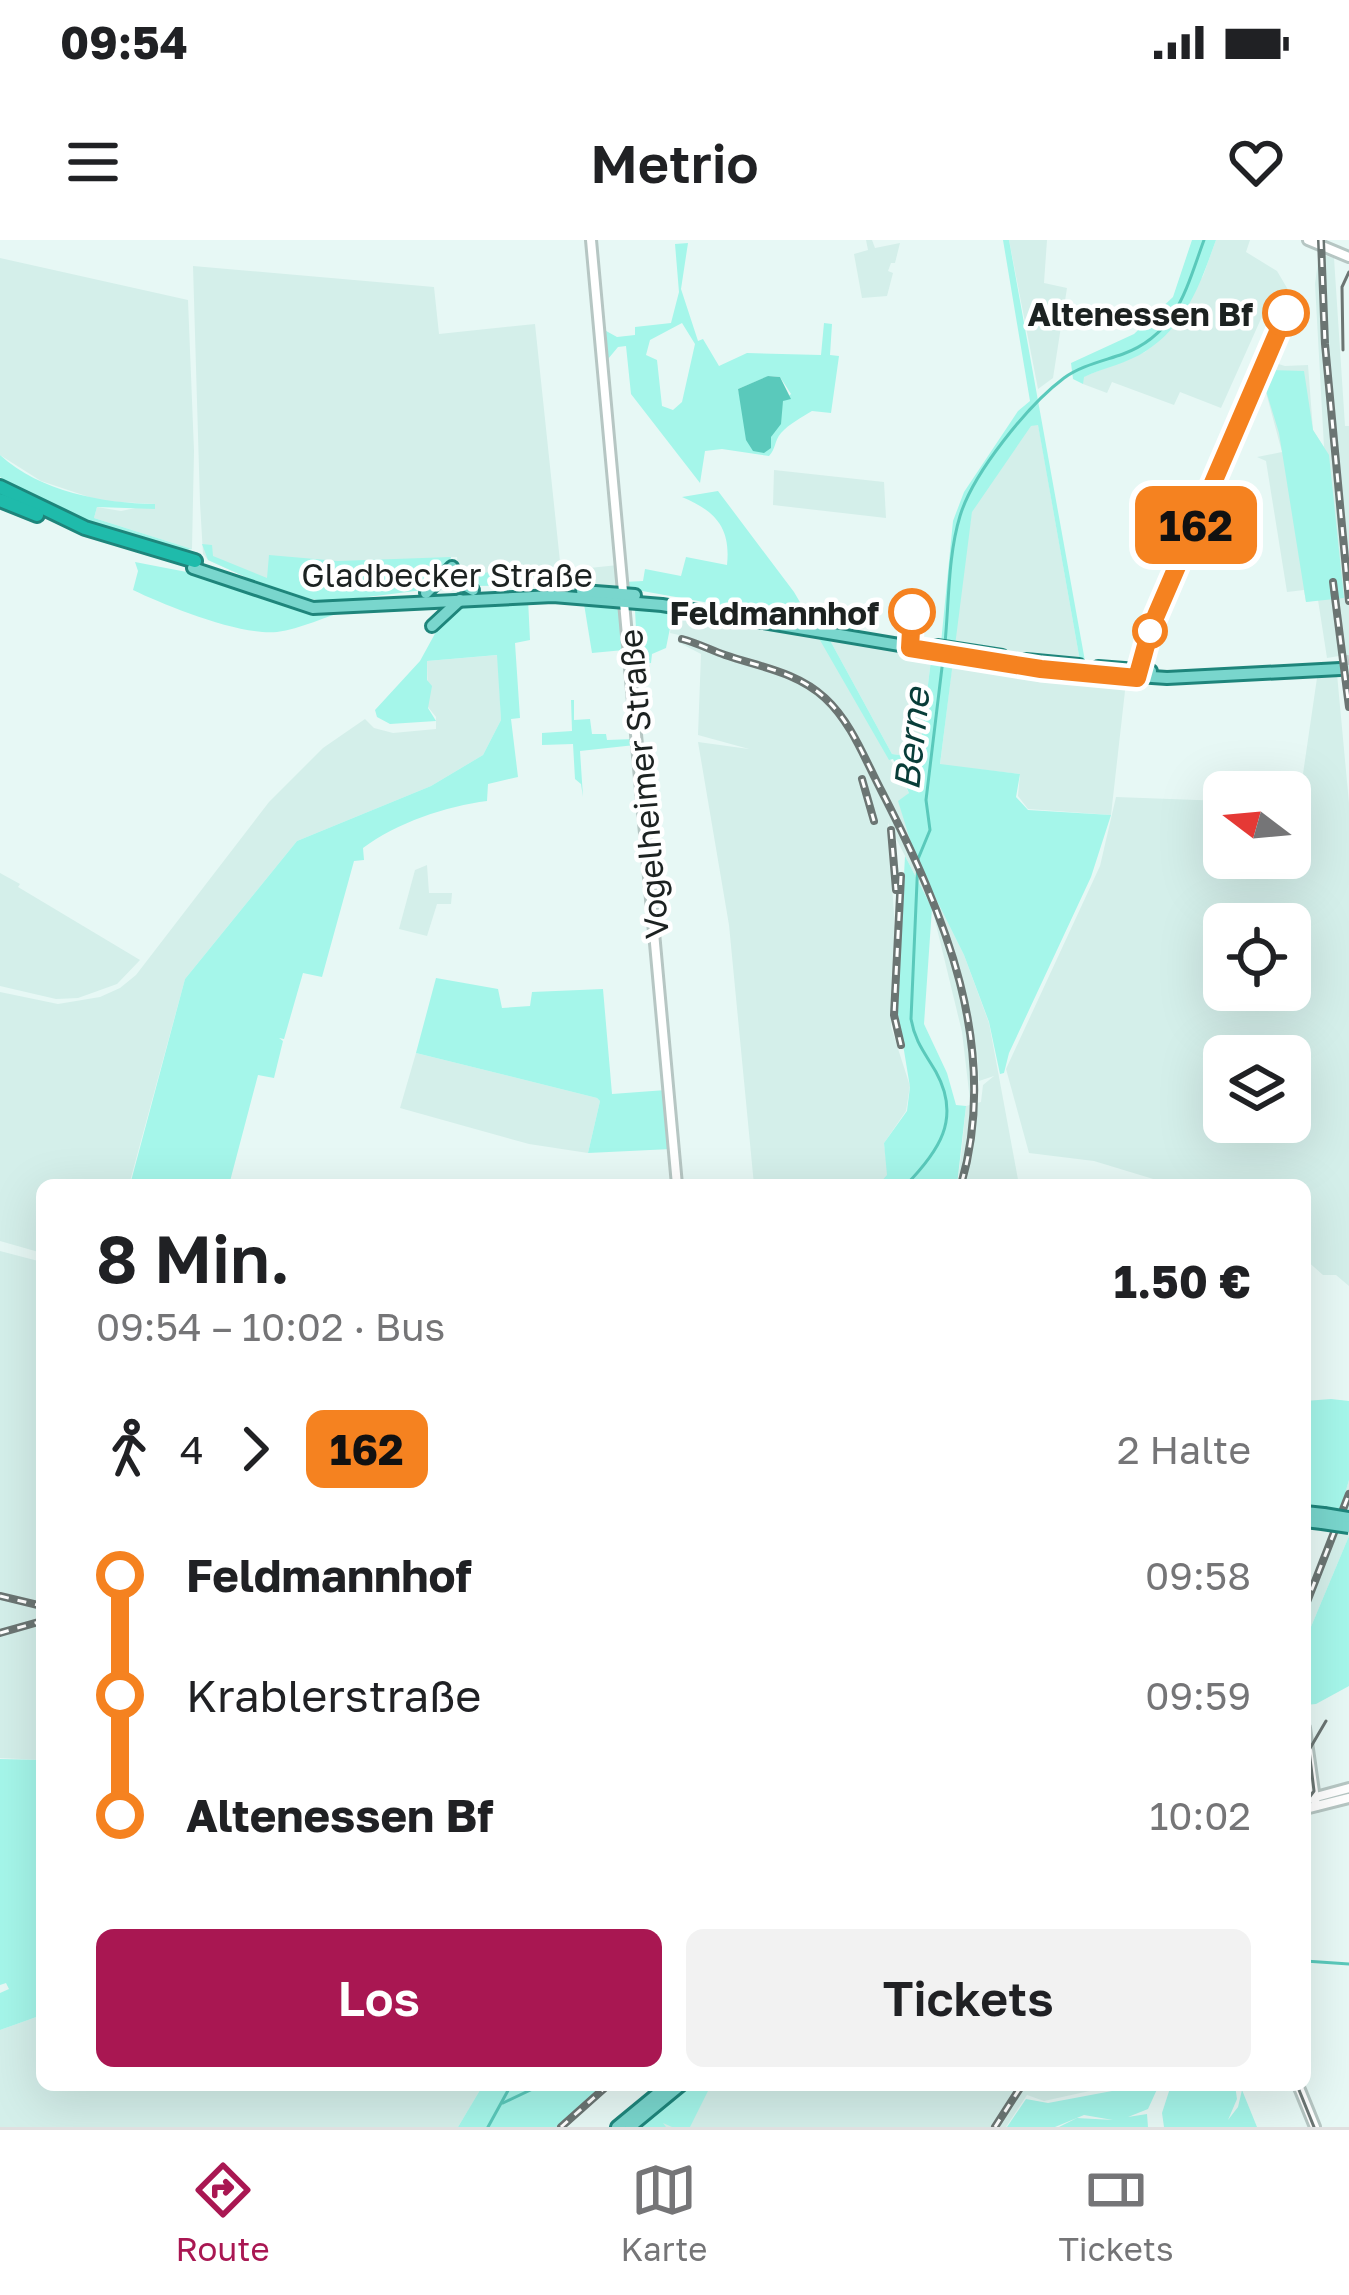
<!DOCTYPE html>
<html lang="de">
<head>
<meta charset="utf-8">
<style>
	:root { --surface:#fff; --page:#f2f2f2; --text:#202124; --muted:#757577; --line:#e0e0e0; --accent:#a91752 }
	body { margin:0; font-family:"Golos Text",sans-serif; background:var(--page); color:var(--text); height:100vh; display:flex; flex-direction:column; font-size:45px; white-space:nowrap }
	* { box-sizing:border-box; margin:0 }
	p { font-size:39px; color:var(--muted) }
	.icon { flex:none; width:66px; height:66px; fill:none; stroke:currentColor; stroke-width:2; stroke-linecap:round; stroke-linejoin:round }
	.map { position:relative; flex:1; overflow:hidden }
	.sheet { position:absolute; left:36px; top:939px; width:1275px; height:912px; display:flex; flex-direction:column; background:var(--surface); border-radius:18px; box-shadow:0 12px 48px #0002 }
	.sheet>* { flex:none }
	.badge { padding:0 24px; border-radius:18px; font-size:42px; line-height:78px }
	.needle { width:78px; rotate:286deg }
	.buttons { position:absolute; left:1203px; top:531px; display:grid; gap:24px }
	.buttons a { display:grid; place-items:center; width:108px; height:108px; border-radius:18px; background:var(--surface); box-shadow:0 12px 48px #0002; font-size:60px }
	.map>.badge { position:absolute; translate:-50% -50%; box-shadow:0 0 0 6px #fff }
	.legs { display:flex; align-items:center; gap:18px; height:132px; padding:0 60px; font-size:39px }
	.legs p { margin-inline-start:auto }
	.summary { display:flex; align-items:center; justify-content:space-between; height:204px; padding:0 60px }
	h1 { font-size:66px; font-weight:600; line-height:90px }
	.button { display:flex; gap:24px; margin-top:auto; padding:24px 60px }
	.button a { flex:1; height:138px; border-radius:18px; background:var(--accent); color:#fff; font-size:48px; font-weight:600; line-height:138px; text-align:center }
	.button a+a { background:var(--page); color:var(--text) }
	ul { padding:0 60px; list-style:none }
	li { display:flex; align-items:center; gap:42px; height:120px; font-size:45px }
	li i { display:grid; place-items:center; width:18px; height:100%; margin:0 15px; background:currentColor }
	li i::after { content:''; width:30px; height:30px; margin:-15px; border:9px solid; border-radius:50%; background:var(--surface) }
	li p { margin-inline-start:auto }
	li:first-child i { background:linear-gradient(#0000 50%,currentColor 0) }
	li:last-child i { background:linear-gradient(currentColor 50%,#0000 0) }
	.status { display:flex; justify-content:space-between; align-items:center; height:84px; padding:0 60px; background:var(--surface); direction:ltr }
	.status svg { height:33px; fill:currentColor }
	header { display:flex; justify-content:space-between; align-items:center; height:156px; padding:0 60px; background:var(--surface); font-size:54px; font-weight:600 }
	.dock { display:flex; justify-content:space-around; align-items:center; height:168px; border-top:3px solid var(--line); background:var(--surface); font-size:33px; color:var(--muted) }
	.dock a { display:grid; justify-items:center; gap:6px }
	.dock .current { color:var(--accent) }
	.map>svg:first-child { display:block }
</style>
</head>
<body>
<div class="status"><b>09:54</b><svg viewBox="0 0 49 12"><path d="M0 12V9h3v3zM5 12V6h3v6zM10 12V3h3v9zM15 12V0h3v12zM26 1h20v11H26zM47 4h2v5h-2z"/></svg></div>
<header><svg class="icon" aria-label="menu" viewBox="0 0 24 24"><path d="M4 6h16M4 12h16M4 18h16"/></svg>Metrio<svg class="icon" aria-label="heart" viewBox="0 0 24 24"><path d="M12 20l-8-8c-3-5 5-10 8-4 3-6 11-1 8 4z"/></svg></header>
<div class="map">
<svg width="1349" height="1887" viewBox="0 0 1349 1887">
	<rect width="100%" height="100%" fill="#e7f8f5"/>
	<g fill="#d4efea" fill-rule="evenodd">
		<polygon points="866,0 872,0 875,8 900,3 895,23 891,23 888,31 893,33 887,56 862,58 854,14 868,10"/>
		<polygon points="1009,0 1047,0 1044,43 1067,48 1053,138 1038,149"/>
		<polygon points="1216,0 1250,0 1246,12 1277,31 1290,53 1279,77 1264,72 1221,168 1180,152 1174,165 1112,142 1107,153 1083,144 1083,137 1145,112 1160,99 1203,36"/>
		<polygon points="1319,14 1334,18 1345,186 1349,186 1349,436 1341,436 1339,416 1327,418 1318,360 1306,362 1304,350 1287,352 1266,221 1257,217 1282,212 1263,141 1272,122 1285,126 1308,125 1313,190 1324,207 1315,44"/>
		<polygon points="0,18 188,60 194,211 192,309 94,278 97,267 121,271 155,264 101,261 41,241 0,215"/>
		<polygon points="193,26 434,47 439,94 535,84 561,331 618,325 620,345 469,346 459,335 457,317 451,317 448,326 355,359 313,361 281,353 208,320 203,314 200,263"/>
		<polygon points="1038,184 1080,421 955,405 959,352 972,271 1011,210 1030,186"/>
		<polygon points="774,230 884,242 886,278 773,265"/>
		<polygon points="673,373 728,377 817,395 838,425 909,553 899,562 916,619 964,715 989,783 1019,945 958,945 966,866 981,862 983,845 994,836 979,841 977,806 978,860 970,860 962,792 932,668 888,583 895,690 891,787 910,846 906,871 884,903 888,935 878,945 754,945 729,685 698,502 749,509 698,495 701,414 678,402 679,395 670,393"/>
		<polygon points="826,393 932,412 919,518 892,514"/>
		<polygon points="498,415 501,480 483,515 431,546 297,601 185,739 129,945 42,945 42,1013 0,1001 0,752 58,764 100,757 120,748 136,735 269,562 323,508 365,479 374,488 393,493 436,489 436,477 428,467 427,421"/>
		<polygon points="953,419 1031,433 1126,442 1111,575 1028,569 1018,556 1020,534 940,525"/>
		<path d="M 1337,434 L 1349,563 L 1349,1046 L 1336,1035 L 1323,1035 L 1305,1019 L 1305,945 L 1173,945 L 1094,921 L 1029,913 L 1006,829 L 1100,626 L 1116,557 L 1224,561 L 1224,618 L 1290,618 L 1290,568 L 1298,568 L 1317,438 ZM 1224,684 L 1290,684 L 1290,750 L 1224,750 ZM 1224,816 L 1290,816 L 1290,882 L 1224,882 Z"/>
		<polygon points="427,625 429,653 452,653 451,664 437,664 427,696 399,689 415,630"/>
		<polygon points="0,633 20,644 18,647 140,720 117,744 78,758 56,759 0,746"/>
		<polygon points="416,813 597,858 600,861 588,913 529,904 400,868"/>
		<polygon points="0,1011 42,1022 42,1520 0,1518"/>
		<polygon points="1349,1240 1349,1296 1305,1401 1305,1357 1333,1293"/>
		<polygon points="42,1775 42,1845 483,1845 458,1887 0,1887 0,1790"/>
		<polygon points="679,1845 1117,1845 1044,1861 1027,1855 1006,1887 635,1887"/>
	</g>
	<g fill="#a5f6ea" fill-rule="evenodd">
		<polygon points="1003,0 1009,0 1085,421 1080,421 1038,185 1031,186 972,272 940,524 1020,534 1016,557 1028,570 1111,575 1091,637 1009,813 1004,833 1000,834 989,782 964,715 916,619 898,561 909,553 893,519 889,520 817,395 826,393 892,514 919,518 932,412 936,412 933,403 941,403 953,281 964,252 1018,171 1030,161"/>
		<path d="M 1192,0 L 1216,0 C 1200,44 1187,84 1146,111 C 1128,123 1103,128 1084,137 L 1083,144 L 1073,139 L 1071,123 L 1134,94 L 1173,57 Z"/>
		<path d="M 688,3 L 681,49 L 698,101 L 703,99 L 719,126 L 747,113 L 821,115 L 824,83 L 832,84 L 830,115 L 839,116 L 831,173 L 812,171 C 802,177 789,184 781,193 C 774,201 776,209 769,216 L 722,209 L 705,211 L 700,243 L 631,154 L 626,106 L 618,107 L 603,125 L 599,87 L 617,97 L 635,95 L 635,87 L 671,83 L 679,52 L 675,4 ZM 682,83 L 695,104 L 682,162 L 673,170 L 662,166 L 657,120 L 646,115 L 650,100 ZM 769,136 L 780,137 L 791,154 L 783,161 L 771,197 L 748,194 L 738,149 Z"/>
		<polygon points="1268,130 1304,131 1313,190 1329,215 1344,358 1306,362 1279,193 1263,141"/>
		<path d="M 0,215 C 41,252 102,263 155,264 L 155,269 L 97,267 L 94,278 L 192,309 C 148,318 39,262 0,237 Z"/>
		<path d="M 718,251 L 794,352 L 811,381 L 631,349 L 624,342 L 643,341 L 645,329 L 681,336 L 686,317 L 727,325 C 731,287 715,271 682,257 Z"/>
		<polygon points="202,304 212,305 213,316 267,338 269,315 338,321 451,317 448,326 423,350 328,362 281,353 208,320"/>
		<path d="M 135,322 C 169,329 205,334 238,345 C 286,362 296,373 349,370 C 327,376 300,389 277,392 C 241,396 166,366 133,350 L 138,331 Z"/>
		<polygon points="560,326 562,345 468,346 459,335"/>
		<path d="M 528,359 L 530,400 L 515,403 L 520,478 L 511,479 L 518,537 L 488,544 L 487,561 C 447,566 396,583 363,608 L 364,620 L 354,621 L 322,737 L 303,733 L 284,799 L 279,798 L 283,801 L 274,838 L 258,835 L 229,945 L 130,945 L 185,739 L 297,601 L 431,546 L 483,515 L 501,480 L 497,415 L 427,421 L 427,440 L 432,446 L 428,468 L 436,481 L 390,484 L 377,477 L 375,470 L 420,421 L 443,379 L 464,364 Z"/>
		<polygon points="584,364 619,367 624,410 592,413"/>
		<polygon points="640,368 673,373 666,408 652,414 651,423 638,425 635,370"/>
		<polygon points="571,460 574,460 574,480 590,479 592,494 606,494 607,500 634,499 635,505 580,511 583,557 581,544 575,539 573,504 542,505 542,493 572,491"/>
		<polygon points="905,616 932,668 924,784 947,833 956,865 966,866 957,945 878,945 887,935 884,903 907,871 910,847 897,768"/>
		<polygon points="436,738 498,749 502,768 530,766 532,752 603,749 612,854 666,850 671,909 588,913 600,861 597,858 416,813"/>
		<polygon points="1331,1159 1349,1161 1349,1240 1339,1274 1305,1270 1305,1161"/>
		<polygon points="1349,1296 1349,1446 1316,1464 1305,1465 1305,1401"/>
		<polygon points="0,1519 42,1520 42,1775 0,1790 0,1753 9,1749 6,1743 0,1745"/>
		<polygon points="483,1845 603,1845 556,1887 458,1887"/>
		<polygon points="690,1845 711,1845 690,1887 672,1887 663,1883 666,1887 638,1887"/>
		<polygon points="1144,1845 1159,1845 1148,1869 1128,1877 1147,1874 1148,1887 1059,1887 1077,1878 1113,1880 1084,1875 1055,1887 1007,1887 1026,1859 1048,1863"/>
		<polygon points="1171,1845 1235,1845 1237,1859 1228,1880 1238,1867 1242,1850 1257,1887 1164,1887 1162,1873"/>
	</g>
	<polygon fill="#5ac9bb" points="768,136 780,137 791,159 783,161 781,184 771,197 771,208 764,213 753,211 746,200 738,149"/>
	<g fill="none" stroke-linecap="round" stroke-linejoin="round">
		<g stroke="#5ac9bb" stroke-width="3">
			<path d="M 945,403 C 949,363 948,315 960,276 C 973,233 1028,165 1064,138 C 1080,126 1103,121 1123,114 C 1177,94 1186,49 1204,0"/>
			<path d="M 906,945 C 938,912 962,879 936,832 C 925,813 915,802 911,779 L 918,619 L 930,590 L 926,560 L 943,419"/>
			<polyline points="1305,1721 1349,1724"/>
			<polyline points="503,1863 541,1845"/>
			<polyline points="488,1887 511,1845"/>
		</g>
		<polyline stroke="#becdcb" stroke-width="10" stroke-dasharray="10 5" stroke-linecap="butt" points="1340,421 1349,420"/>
		<g stroke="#b6c6c3" stroke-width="14">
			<g id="secondary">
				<polyline points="591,0 677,945"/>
				<polyline points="1308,0 1349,17"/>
				<polyline points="1305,1488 1316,1566"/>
				<polyline points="1305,1560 1349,1548"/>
				<polyline points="1305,1569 1349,1558"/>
				<polyline points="1298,1845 1315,1887"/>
			</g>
		</g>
		<g stroke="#1e857b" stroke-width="16">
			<g id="primary">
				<polyline points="193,328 313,368 553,356 662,365 1048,430 1167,438 1340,429"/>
				<polyline points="582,351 635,355"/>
				<polyline points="426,353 452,327 459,342 473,350"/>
				<polyline points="432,386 460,360"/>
				<polyline points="937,406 1002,416"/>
				<polyline points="1026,420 1079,425"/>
				<polyline points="1098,427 1151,431"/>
				<polyline points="1305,1272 1324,1274"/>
				<polyline points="1305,1281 1322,1283"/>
				<polyline points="617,1887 668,1845"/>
				<polyline points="630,1887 681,1845"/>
			</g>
		</g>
		<g stroke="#1e857b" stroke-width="18">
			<g id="highway">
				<polyline points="0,247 85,288 195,321"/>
				<polyline points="0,260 37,275"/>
			</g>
		</g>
		<use href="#secondary" stroke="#fff" stroke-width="8"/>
		<use href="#primary" stroke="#79d6cd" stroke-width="10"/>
		<use href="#highway" stroke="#1fbbab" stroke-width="12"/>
		<g stroke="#6b7573" stroke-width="3">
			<polyline points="1343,110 1342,47 1349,32"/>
			<polyline points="1305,1563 1314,1551 1309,1510 1326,1481"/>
			<polyline points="1297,1845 1314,1887"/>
		</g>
		<g stroke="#6b7573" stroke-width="8">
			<g id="rail">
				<polyline points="1321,0 1325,104 1349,361"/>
				<polyline points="1333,342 1349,467"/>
				<path d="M 682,399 C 697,403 711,410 725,415 C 760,427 797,432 825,458 C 852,483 865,520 882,552 C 944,673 1001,807 961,945"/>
				<polyline points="862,539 874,581"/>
				<polyline points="891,590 896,650"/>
				<polyline points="901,636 894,775 901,805"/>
				<polyline points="0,1356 42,1366"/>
				<polyline points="1305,1367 1349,1254"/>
				<polyline points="0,1393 42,1381"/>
				<polyline points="561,1887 608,1845"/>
				<polyline points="995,1887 1022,1845"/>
			</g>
		</g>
		<use href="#rail" stroke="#fff" stroke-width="3" stroke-dasharray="9" stroke-linecap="butt"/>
		<g stroke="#1e857b" stroke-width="16" stroke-linecap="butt">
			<g id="primary-bridge">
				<polyline points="1324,1274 1349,1278"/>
				<polyline points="1322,1283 1349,1287"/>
			</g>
		</g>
		<use href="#primary-bridge" stroke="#79d6cd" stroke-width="10"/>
	</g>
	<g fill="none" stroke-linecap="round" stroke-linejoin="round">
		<g stroke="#fff" stroke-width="27">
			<polyline id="line-1" points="912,372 910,408 1041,429 1137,438 1151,387 1286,73"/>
		</g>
		<use href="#line-1" stroke="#f58220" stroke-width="18"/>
	</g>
	<g fill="#fff" stroke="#f58220" stroke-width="6">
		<circle cx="1286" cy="73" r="21"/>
		<circle cx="912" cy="372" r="21"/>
		<circle cx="1150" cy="391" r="15"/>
	</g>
	<g text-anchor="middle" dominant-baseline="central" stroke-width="9" stroke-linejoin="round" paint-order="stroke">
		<g font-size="33" font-weight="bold" fill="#1c2221" stroke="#fff" text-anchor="end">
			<text x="1253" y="73">Altenessen Bf</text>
			<text x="879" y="372">Feldmannhof</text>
		</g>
		<g font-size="33" fill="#1c2221" stroke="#fff">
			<text x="447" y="334">Gladbecker Straße</text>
			<text transform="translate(643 544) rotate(-95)">Vogelheimer Straße</text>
		</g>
		<g font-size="36" font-style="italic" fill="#083d38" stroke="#fff">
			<text transform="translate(911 499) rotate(-84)">Berne</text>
		</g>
	</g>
</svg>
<div class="buttons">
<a><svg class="needle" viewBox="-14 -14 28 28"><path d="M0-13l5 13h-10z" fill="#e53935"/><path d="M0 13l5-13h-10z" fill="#757577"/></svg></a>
<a><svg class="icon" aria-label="locate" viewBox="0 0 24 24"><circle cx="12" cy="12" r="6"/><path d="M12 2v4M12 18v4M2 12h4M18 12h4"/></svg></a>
<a><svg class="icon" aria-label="layers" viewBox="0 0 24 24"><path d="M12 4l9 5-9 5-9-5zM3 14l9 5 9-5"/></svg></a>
</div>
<b class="badge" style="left:1196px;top:285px;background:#f58220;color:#111">162</b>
<section class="sheet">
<div class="summary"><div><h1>8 Min.</h1><p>09:54 – 10:02 · Bus</p></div><b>1.50 €</b></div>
<div class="legs"><svg class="icon" aria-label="walk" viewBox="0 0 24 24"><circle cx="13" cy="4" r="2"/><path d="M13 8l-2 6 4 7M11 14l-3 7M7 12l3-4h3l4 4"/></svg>4<svg class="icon" aria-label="forward" viewBox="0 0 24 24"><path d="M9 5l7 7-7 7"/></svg><b class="badge" style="background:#f58220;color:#111">162</b><p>2 Halte</p></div>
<ul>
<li><i style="color:#f58220"></i><b>Feldmannhof</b><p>09:58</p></li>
<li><i style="color:#f58220"></i><span>Krablerstraße</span><p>09:59</p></li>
<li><i style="color:#f58220"></i><b>Altenessen Bf</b><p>10:02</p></li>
</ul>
<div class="button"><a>Los</a><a>Tickets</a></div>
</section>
</div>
<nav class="dock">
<a class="current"><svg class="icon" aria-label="directions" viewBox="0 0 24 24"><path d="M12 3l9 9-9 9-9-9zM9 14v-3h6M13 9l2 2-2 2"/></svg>Route</a>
<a><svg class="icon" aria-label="map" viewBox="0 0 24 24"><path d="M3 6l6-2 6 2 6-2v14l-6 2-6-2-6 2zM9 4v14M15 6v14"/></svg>Karte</a>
<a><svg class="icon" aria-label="tickets" viewBox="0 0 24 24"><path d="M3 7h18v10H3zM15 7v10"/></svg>Tickets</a>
</nav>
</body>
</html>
